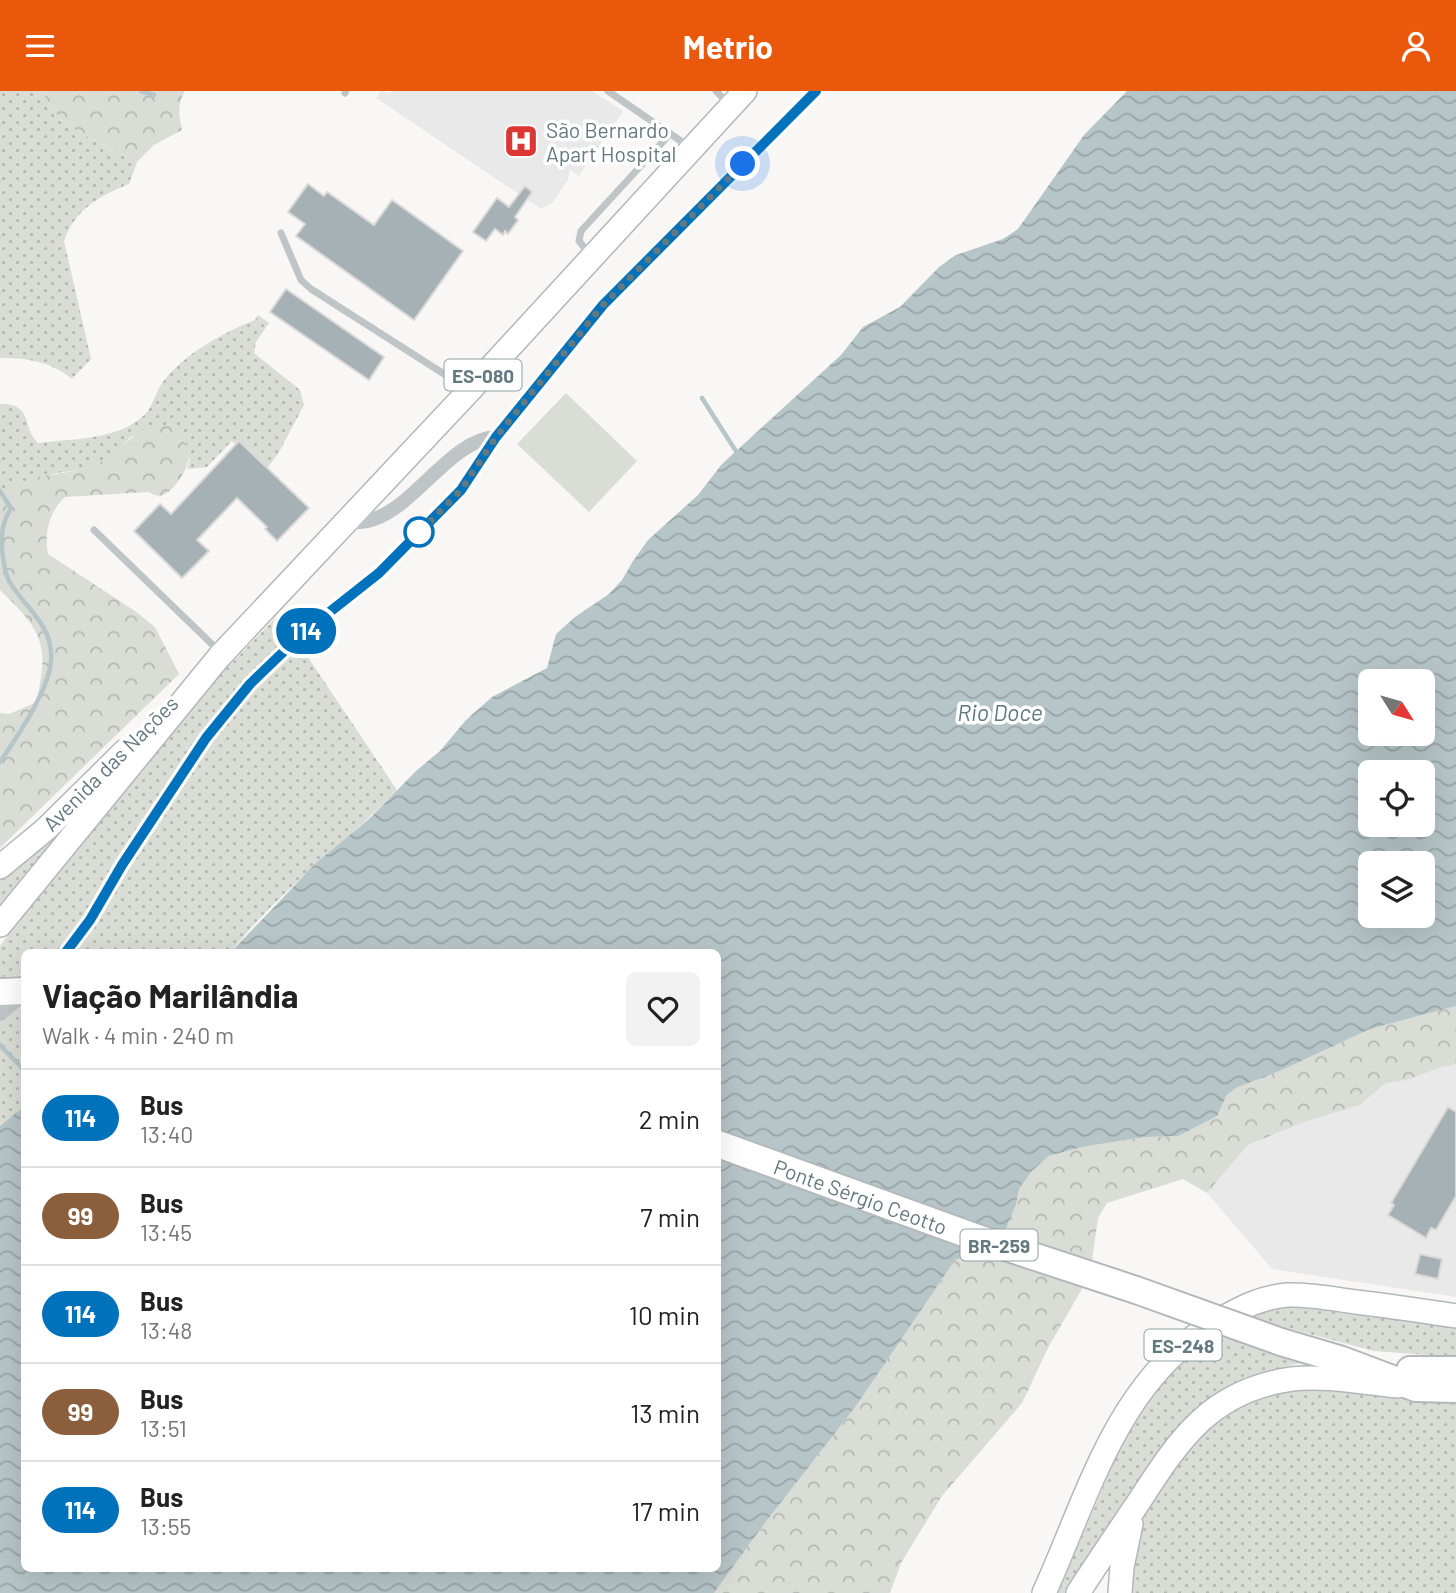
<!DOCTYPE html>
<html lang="en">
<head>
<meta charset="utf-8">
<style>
	:root { --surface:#fff; --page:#f2f2f2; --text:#222; --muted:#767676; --line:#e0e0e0; --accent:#ea580c }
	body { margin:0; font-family:Barlow,sans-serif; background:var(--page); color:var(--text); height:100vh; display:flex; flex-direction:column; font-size:26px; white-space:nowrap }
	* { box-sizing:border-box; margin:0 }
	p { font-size:23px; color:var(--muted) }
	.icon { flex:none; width:38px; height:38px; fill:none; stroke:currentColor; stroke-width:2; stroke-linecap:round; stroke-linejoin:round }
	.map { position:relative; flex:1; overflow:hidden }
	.side { position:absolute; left:21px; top:858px; width:700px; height:623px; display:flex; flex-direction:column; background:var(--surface); border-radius:10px; box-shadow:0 7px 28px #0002 }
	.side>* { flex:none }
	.badge { padding:0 14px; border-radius:23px; font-size:24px; line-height:46px }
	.needle { width:46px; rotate:127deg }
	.tools { position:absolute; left:1358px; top:578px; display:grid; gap:14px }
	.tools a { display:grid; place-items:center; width:77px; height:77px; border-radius:10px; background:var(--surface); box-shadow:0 7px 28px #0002; font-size:35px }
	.you { position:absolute; width:35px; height:35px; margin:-18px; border:5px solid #fff; border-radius:50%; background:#1a73e8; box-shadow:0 0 0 10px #1a73e833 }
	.map>.badge { position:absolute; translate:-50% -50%; box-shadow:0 0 0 4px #fff }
	.round { display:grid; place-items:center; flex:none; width:74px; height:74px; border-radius:10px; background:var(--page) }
	.headline { display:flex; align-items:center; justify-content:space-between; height:119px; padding:0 21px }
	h1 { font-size:33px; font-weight:700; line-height:52px }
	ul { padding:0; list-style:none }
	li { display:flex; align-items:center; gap:21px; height:98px; padding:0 21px; border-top:2px solid var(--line) }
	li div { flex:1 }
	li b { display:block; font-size:26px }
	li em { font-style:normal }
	li .badge { min-width:77px; font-weight:700; text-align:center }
	header { display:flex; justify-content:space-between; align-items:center; height:91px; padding:0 21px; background:var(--accent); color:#fff; font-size:32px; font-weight:700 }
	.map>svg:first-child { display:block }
</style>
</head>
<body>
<header><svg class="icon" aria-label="menu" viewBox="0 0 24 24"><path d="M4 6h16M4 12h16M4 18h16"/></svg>Metrio<svg class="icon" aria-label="person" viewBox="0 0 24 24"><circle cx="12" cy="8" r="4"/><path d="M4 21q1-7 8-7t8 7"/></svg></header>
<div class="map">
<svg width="1456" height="1502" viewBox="0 0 1456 1502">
	<defs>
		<pattern id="grass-dots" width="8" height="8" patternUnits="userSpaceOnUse" patternTransform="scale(1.75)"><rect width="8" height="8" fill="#d9ddd5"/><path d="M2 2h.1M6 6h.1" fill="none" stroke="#b4b8b2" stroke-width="1.8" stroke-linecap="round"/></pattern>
		<pattern id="forest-crowns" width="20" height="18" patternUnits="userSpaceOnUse" patternTransform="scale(1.75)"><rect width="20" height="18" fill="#d9ddd5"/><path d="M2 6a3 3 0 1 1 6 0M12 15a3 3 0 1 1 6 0" fill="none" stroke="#b4b8b2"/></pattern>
		<pattern id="water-waves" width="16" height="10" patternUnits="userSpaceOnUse" patternTransform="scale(1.75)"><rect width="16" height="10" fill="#b6c5c7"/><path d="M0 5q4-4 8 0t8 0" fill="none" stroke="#98a5a7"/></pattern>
	</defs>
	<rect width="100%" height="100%" fill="#f8f7f5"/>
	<g fill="#e9e9e9">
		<polygon points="381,0 390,2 392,0 592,0 623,20 579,85 570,79 568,89 552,112 541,118 376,7"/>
		<polygon points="1456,973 1456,1206 1272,1178 1207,1102 1248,1054 1304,1031 1360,1014 1386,992 1407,989 1439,977"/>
	</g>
	<g fill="url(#grass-dots)">
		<path d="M 0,0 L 40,0 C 49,8 52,18 60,27 C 76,43 117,60 137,71 L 129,93 C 100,105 75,118 64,150 L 91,268 L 72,288 C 51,270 26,267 0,267 Z"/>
		<path d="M 258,224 L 269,232 L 256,251 L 254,262 L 300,299 L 304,314 L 278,363 L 264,381 L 232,350 L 207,376 L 187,378 L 190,368 L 132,345 L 116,361 L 99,372 L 80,379 L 56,382 L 0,400 L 0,313 C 34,312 21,336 38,352 C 70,348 115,349 141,327 C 154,317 155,299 166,287 C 189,260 223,242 255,229 Z"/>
		<path d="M 279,523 L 397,699 C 343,755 279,799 231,861 L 24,861 L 24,884 L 0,886 L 0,855 L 64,767 L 197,608 Z"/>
		<polygon points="82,719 0,820 0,788"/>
		<polygon points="24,910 24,1015 0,1035 0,912"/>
		<polygon points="1302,1207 1456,1233 1456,1266 1374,1260 1246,1226"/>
		<polygon points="1211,1241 1303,1271 1249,1286 1207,1313 1071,1502 1058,1502 1129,1335 1167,1276"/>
		<polygon points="1299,1294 1456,1310 1456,1502 1127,1502 1134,1427 1210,1325"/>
	</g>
	<g fill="url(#forest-crowns)">
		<path d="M 40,0 L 185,0 C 177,14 179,23 182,39 L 154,54 L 137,71 C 117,60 76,43 60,27 C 52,18 49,8 40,0 Z"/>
		<path d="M 149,334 L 171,335 C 177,343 188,352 189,362 C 191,375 172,405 159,405 C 156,405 151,402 148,401 L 65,406 C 49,421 44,442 48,463 L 135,520 L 155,536 L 179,583 L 0,757 L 0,622 L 9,623 L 37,611 C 39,596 44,577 42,562 C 40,536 17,516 0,499 L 0,400 L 32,387 L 80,379 L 99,372 Z"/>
		<polygon points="1456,915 1456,973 1439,977 1407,989 1386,992 1360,1014 1304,1031 1248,1054 1207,1102 1183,1088 1107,1112 1098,1127 1090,1184 1049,1255 1022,1312 942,1405 901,1472 890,1502 714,1502 765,1432 856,1315 955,1168 996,1156 1000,1152 1016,1114 1019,1098 1032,1080 1049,1065 1082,1056 1145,1046 1178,1045 1236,997 1282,979 1370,938"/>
	</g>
	<polygon fill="#d9ddd5" points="566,302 637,370 589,421 517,353"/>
	<path fill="url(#water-waves)" fill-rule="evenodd" d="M 1127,0 L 1456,0 L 1456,915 L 1370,938 L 1282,979 L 1236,997 L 1226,1005 L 1217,1025 L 1178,1045 L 1145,1046 L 1082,1056 L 1049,1065 L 1032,1080 L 1019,1098 L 1016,1114 L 1000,1152 L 996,1156 L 955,1169 L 856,1315 L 765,1432 L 714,1502 L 0,1502 L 0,1035 L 24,1015 L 24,1477 L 718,1477 L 718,861 L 231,861 L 315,773 L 370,727 L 416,680 L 440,660 L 466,629 L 492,606 L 547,577 L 556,543 L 575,526 L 609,503 L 622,489 L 633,470 L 648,449 L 698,404 L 722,373 L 841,264 L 863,236 L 900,216 L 939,176 L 956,164 L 1003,148 L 1018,138 L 1084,44 ZM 1370,590 L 1423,590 L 1423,642 L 1370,642 ZM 1370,681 L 1423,681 L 1423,733 L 1370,733 ZM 1370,772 L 1423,772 L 1423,824 L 1370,824 Z"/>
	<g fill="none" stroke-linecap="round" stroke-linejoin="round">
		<g stroke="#b6c5c7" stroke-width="4.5">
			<polyline points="141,0 154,4"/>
			<polyline points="702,307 739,365"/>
			<path d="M 0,400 L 11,417 C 3,431 1,441 2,458 C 3,468 4,480 9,490 C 24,516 54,534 51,570 C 49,598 16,648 0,671"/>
			<polyline points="0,954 24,979"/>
		</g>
	</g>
	<g fill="#a6b1b5" stroke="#dad9d8" stroke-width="2">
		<polygon points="308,93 324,105 327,101 374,134 392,109 463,160 414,229 296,145 305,133 288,121"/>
		<polygon points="525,95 532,101 515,126 518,129 508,143 505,140 503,144 495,138 486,150 473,141 497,107 509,116"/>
		<polygon points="286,198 384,266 369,289 270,221"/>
		<polygon points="239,350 309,417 277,450 265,438 267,436 237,407 197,449 209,460 182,487 134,440 160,413 171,423"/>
		<polygon points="1448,1016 1456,1021 1456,1105 1436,1139 1431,1137 1426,1147 1388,1124 1394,1114 1391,1112"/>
		<polygon points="1420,1163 1442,1168 1438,1188 1415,1183"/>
	</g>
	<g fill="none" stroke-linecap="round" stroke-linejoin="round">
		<g stroke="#b1b8ba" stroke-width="26">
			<g id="primary">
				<polyline points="0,776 46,738 125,660"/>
				<polyline points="0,834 219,566 470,299 745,0"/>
				<path d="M 1044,1502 C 1089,1403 1118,1287 1218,1230 C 1240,1217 1262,1206 1287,1204 C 1310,1203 1334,1208 1356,1211 C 1389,1215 1423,1220 1456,1225"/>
				<path d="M 1078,1502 C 1098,1471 1119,1440 1140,1409 C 1180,1347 1212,1299 1292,1288 C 1324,1284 1365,1292 1398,1295"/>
				<polyline points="1120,1502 1122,1476 1131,1433"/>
			</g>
		</g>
		<g stroke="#b3b8ba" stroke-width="30">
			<g id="highway">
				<polyline points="0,901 24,900"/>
				<polyline points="1281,1251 1342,1269 1416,1297 1456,1298"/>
				<polyline points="1410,1279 1456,1279"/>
			</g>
		</g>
		<g stroke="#bfc5c7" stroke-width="7">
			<polyline points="608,0 688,55"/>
			<polyline points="716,0 728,12"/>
			<polyline points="345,2 346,0"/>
			<polyline points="281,142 301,189 311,198 466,297"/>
			<polyline points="591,165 579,150 581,140 670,43"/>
			<polyline points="94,439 219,560"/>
		</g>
		<g stroke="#bfc5c7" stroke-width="14">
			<path d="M 347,431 C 356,431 365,432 374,428 C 416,414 452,348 496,346"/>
			<polyline points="66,861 90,829 122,774 206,647 250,593 303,542 379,482 461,399 496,346 603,214 816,0"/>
			<polyline points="0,923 24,903"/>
		</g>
		<use href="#primary" stroke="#fff" stroke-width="23"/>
		<use href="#highway" stroke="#fff" stroke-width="26"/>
		<g stroke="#b3b8ba" stroke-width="30" stroke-linecap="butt">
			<g id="highway-bridge">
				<path id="s1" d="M 718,1053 L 972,1145 L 1136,1199 L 1281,1251"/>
			</g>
		</g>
		<use href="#highway-bridge" stroke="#fff" stroke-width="26"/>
	</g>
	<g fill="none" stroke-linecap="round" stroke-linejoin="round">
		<g stroke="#fff" stroke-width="16">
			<polyline id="line" points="66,861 90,829 122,774 206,647 250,593 303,542 379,482 461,399 496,346 603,214 816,0"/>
		</g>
		<use href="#line" stroke="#0072bc" stroke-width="10"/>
		<polyline stroke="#64797f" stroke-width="7" stroke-dasharray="0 12.6" points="419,441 412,449 461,399 496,346 603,214 743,73"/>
	</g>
	<defs>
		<g id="hospital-square" transform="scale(1.75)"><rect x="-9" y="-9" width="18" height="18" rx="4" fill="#db3833" stroke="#fff"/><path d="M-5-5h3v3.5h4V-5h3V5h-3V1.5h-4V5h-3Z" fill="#fff"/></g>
	</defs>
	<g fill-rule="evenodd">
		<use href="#hospital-square" x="521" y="50"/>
	</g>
	<circle fill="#fff" stroke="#0072bc" stroke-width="3.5" cx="419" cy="441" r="14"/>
	<g text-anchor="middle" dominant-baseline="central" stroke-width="7" stroke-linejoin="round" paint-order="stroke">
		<g fill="#fff" stroke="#92a1a5" stroke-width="2">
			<rect x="444.5" y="268.5" width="77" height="31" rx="5"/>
			<rect x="960.5" y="1138.5" width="77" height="31" rx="5"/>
			<rect x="1144.5" y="1238.5" width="77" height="31" rx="5"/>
		</g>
		<g font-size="19" font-weight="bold" fill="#64797f">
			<text x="483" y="284">ES-080</text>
			<text x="999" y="1154">BR-259</text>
			<text x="1183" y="1254">ES-248</text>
		</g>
		<g font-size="21" fill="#64797f" stroke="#fff" text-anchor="start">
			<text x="546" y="38">São Bernardo<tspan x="546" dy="24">Apart Hospital</tspan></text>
		</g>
		<g font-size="21" fill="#64797f" stroke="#fff">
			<text transform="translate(110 672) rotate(-45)">Avenida das Nações</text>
			<text stroke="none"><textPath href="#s1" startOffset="152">Ponte Sérgio Ceotto</textPath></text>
		</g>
		<g font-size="23" font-style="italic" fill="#5f7879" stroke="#fff">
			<text x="1000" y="621">Rio Doce</text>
		</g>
	</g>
</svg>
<div class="tools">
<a><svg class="needle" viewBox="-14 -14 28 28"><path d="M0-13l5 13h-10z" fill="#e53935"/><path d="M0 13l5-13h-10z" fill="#767676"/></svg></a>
<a><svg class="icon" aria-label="locate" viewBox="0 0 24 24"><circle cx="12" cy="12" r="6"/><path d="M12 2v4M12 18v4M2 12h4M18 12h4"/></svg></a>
<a><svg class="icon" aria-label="layers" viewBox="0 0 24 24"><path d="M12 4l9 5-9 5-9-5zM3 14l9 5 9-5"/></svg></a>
</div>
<div class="you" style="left:743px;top:73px"></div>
<b class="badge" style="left:306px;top:540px;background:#0072bc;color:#fff">114</b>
<section class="side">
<div class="headline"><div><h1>Viação Marilândia</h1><p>Walk · 4 min · 240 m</p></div><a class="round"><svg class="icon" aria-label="heart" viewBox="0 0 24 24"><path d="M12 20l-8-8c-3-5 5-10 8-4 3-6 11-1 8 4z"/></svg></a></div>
<ul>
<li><span class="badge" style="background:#0072bc;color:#fff">114</span><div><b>Bus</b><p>13:40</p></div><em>2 min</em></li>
<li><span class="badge" style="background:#8b5e3c;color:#fff">99</span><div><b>Bus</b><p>13:45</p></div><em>7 min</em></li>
<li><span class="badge" style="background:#0072bc;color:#fff">114</span><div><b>Bus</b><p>13:48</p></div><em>10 min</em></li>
<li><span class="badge" style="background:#8b5e3c;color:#fff">99</span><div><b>Bus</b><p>13:51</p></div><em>13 min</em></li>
<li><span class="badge" style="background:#0072bc;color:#fff">114</span><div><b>Bus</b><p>13:55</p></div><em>17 min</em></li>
</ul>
</section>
</div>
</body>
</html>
